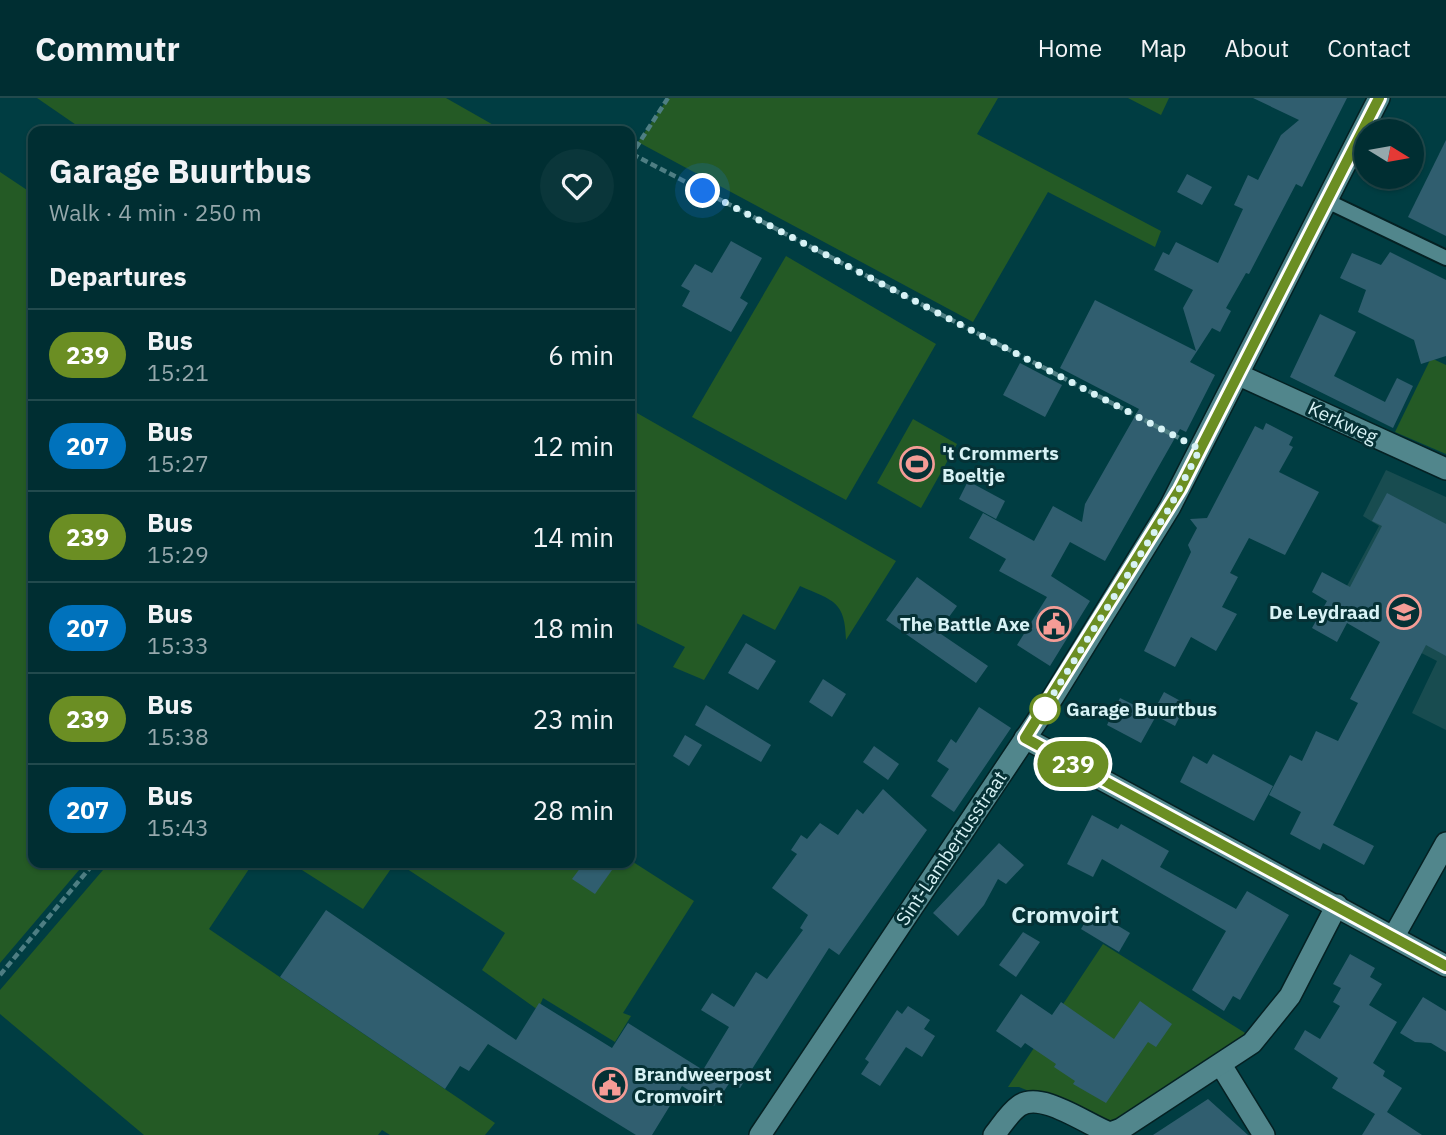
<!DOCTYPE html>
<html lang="en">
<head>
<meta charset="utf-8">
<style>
	:root { --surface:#002e32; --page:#0a363a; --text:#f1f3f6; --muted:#95a8ac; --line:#224a4d }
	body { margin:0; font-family:"IBM Plex Sans",sans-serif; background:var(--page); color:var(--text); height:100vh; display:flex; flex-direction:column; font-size:26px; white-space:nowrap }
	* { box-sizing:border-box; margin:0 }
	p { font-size:23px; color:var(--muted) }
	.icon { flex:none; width:38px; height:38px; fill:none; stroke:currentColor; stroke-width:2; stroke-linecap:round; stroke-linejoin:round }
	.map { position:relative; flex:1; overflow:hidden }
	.details { position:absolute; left:28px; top:28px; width:607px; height:742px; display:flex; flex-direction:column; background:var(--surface); border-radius:14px; box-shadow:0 2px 5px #0004,0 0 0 2px var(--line) }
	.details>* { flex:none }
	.badge { padding:0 14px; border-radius:23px; font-size:24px; line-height:46px }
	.needle { width:46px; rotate:101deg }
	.buttons { position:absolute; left:1354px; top:21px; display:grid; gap:14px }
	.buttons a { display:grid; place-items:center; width:70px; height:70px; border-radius:50%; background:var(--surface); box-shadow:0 2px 5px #0004,0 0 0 2px var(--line); font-size:35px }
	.you { position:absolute; width:35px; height:35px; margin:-18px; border:5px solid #fff; border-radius:50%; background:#1a73e8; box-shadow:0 0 0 10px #1a73e833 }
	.map>.badge { position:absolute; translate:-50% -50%; box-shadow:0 0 0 4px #fff }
	h2 { padding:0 21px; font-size:26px; line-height:63px }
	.round { display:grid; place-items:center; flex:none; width:74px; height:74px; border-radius:37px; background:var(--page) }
	.head { display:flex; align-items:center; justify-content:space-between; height:119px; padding:0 21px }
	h1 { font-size:33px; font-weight:700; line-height:52px }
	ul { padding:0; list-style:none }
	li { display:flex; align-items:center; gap:21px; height:91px; padding:0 21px; border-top:2px solid var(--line) }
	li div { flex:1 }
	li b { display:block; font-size:26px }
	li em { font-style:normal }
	li .badge { min-width:77px; font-weight:700; text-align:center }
	header { display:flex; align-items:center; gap:42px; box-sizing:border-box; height:98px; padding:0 35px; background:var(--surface); border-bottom:2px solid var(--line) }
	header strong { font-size:33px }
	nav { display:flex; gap:38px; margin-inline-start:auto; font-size:24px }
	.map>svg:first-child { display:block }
</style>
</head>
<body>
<header>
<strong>Commutr</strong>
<nav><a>Home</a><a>Map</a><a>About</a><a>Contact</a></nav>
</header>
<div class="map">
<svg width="1446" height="1037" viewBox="0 0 1446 1037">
	<rect width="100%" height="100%" fill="#003d42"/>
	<polygon fill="#184c50" points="1386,372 1446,399 1446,632 1412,615 1437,563 1392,540 1340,501 1379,428 1363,418"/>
	<g fill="#245a25">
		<polygon points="37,0 446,0 504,33 85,33"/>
		<polygon points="668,0 998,0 977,36 1161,133 1155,149 1048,94 973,224 638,44"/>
		<polygon points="1128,0 1169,0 1161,17"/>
		<polygon points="0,74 33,96 33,765 85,765 0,865"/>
		<polygon points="786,158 936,246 846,402 692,319"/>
		<polygon points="1431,260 1446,267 1446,356 1395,334"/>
		<path d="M 630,311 L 896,463 L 846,542 C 845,503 834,503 800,488 L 775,532 L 743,516 L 704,582 L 673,569 L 685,549 L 630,522 Z"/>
		<polygon points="913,321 957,346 921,410 877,385"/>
		<polygon points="630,762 694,803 623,915 631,918 615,944 543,900 538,912 482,872 505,835 398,765 630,765"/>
		<polygon points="109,765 253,765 209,831 495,1025 485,1037 390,1037 382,1032 378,1037 144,1037 0,916 0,892"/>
		<polygon points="291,765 395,765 363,811"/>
		<polygon points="1103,846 1250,938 1110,1026 1019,989 1008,989"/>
	</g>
	<g fill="#305e6f">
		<polygon points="1253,0 1347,0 1302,89 1296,86 1249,176 1246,175 1226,210 1231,213 1220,234 1212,230 1190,264 1215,277 1186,334 1180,331 1105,463 1070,444 1051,478 1090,503 1050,568 1017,547 1047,499 999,473 1006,461 969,440 983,415 1034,443 1053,408 1082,424 1085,406 1139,311 1060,270 1095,202 1196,253 1183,210 1193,192 1154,172 1163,154 1169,157 1176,144 1218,165 1243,111 1234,107 1248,77 1258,82 1281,37 1299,22"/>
		<polygon points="1446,42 1446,138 1408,119"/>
		<polygon points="1187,76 1212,89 1202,107 1177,94"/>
		<polygon points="731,143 762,160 740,200 748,205 731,234 682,208 690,193 681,188 695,166 712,175"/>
		<polygon points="1390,154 1446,182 1446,258 1421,266 1414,242 1358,214 1366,192 1340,180 1352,155 1381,167"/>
		<polygon points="1320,216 1356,234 1334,278 1385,304 1397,280 1413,288 1393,330 1290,279"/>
		<polygon points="1020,265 1062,287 1045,319 1003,297"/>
		<polygon points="1266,325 1293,339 1289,347 1293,349 1279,374 1319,394 1285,457 1249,440 1230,475 1238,479 1222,509 1237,516 1216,553 1191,539 1175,569 1144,553 1191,454 1188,447 1197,430 1190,421 1207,420 1255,328 1263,332"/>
		<polygon points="968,383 1005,403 996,421 959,401"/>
		<polygon points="1387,395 1446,426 1446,558 1426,547 1333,727 1374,748 1364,767 1323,745 1320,752 1290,736 1301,714 1269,697 1290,657 1302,663 1316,633 1338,643 1358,605 1350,601 1380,544 1347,525 1337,544 1312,530 1327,503 1312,494 1322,474 1350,489 1382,428 1372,423"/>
		<polygon points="917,479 957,508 938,534 988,568 976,585 886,522"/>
		<polygon points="746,545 776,563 758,592 728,575"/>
		<polygon points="823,581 846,596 832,619 809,604"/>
		<polygon points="1164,594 1186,606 1175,628 1156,618 1141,645 1107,627 1120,600 1152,616"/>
		<polygon points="706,607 771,647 761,664 695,627"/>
		<polygon points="979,609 1011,630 954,714 931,698 949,671 937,663 951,641 956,645"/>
		<polygon points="685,637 702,647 689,668 673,658"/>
		<polygon points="874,648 899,666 888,682 863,664"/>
		<polygon points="1213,656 1273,688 1254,723 1180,684 1193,658 1207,666"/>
		<polygon points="883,691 927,732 839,857 829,850 740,990 730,984 714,1008 682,988 652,1037 636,1037 488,946 469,973 460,968 445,991 280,879 326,812 516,942 539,905 612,950 628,925 703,972 729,929 701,912 712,895 734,909 756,874 767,881 803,832 800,830 808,817 772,790 797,756 791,752 801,737 807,741 820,725 838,737 857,711 863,716"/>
		<polygon points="1092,717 1118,731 1121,726 1169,753 1160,769 1236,811 1247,793 1289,817 1240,902 1233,898 1224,913 1192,892 1226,833 1102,761 1093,779 1067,766"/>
		<polygon points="999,745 1024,767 1006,786 998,781 984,807 958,838 933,815"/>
		<polygon points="584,765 617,765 595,796 572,781"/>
		<polygon points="1092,812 1130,835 1119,854 1081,831"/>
		<polygon points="1023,834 1040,844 1016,879 999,867"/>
		<polygon points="1350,856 1375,870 1370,879 1382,886 1369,907 1397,924 1373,965 1385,973 1383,978 1402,990 1387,1014 1422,1037 1362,1037 1375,1016 1332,990 1338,980 1294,951 1305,932 1320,941 1340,908 1333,904 1341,890 1333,886"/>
		<polygon points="1021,896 1052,917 1061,904 1114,941 1140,903 1172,926 1156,949 1148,944 1106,1005 1073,986 1075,983 1054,969 1056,966 1025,945 1021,950 996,933"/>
		<polygon points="1423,899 1446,913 1446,954 1431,945 1415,944 1400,935"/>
		<polygon points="908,908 930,922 924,931 935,938 922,959 906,949 880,988 861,976 869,964 865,961 897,912 902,916"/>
		<polygon points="1208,1001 1248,1037 1153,1037"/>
	</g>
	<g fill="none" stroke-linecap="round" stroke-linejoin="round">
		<g stroke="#042123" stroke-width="18">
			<polyline id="lane" points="1327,103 1446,160"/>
		</g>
		<g stroke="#042123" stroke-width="24">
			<g id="street">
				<polyline points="1239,277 1446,371"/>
				<polyline points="1394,838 1446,745"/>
				<polyline points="1221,967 1264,1037"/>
				<path d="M 994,1037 C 1002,1027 1009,1015 1019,1008 C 1041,992 1087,1027 1110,1035 L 1121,1031 L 1252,945 L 1290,898 L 1337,807"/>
			</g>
		</g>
		<g stroke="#042123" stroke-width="24">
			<g id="secondary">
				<polyline points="1025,640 1446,868"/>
				<polyline points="760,1037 1053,599 1170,409 1379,0"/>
			</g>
		</g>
		<g stroke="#4e7e83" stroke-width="4.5" stroke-dasharray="7 3.5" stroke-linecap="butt">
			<polyline points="632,56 1181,341"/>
			<polyline points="630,59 668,0"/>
			<polyline points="0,877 94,765"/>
		</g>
		<use href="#lane" stroke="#51868c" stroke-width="14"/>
		<use href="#street" stroke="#51868c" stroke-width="21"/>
		<use href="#secondary" stroke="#51868c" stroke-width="21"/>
	</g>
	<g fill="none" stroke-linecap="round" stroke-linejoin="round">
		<g stroke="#fff" stroke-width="16">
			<polyline id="line" points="1379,0 1180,391 1025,640 1446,868"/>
		</g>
		<use href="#line" stroke="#6b8e23" stroke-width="10"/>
		<polyline stroke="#d7f2f5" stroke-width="7" stroke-dasharray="0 12.6" points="703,93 1200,351 1170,409 1039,619 1045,611"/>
	</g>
	<defs>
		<g id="stadium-ring" transform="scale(1.75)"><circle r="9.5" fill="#053135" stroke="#f59c96" stroke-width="1.5"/><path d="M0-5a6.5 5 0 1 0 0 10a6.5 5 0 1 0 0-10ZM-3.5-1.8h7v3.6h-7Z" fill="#f59c96"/></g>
		<g id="school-ring" transform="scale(1.75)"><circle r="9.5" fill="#053135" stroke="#f59c96" stroke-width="1.5"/><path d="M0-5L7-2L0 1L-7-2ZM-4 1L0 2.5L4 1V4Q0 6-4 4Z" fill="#f59c96"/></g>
		<g id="civic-ring" transform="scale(1.75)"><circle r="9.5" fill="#053135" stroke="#f59c96" stroke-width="1.5"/><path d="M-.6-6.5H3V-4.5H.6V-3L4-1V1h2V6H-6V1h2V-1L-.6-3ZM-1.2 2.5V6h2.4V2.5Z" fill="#f59c96"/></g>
	</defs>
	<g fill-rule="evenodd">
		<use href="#stadium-ring" x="917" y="366"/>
		<use href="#school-ring" x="1404" y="514"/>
		<use href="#civic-ring" x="1054" y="526"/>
		<use href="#civic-ring" x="610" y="987"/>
	</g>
	<circle fill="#fff" stroke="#6b8e23" stroke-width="3.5" cx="1045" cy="611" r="14"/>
	<g text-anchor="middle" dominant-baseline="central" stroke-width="6" stroke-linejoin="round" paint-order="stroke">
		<g font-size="19" fill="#d7f2f5" stroke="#053135">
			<text transform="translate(1343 324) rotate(25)">Kerkweg</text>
			<text transform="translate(951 750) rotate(-56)">Sint-Lambertusstraat</text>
		</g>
		<g font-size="19" font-weight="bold" fill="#d7f2f5" stroke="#053135" text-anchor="start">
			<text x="942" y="355">'t Crommerts<tspan x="942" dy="22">Boeltje</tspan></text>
			<text x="1380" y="514" text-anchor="end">De Leydraad</text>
			<text x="1030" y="526" text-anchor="end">The Battle Axe</text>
			<text x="634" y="976">Brandweerpost<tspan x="634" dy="22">Cromvoirt</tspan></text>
		</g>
		<g font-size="19" font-weight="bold" fill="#d7f2f5" stroke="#053135" text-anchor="start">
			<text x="1066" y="611">Garage Buurtbus</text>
		</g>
		<g font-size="23" font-weight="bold" fill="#d7f2f5" stroke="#053135">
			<text x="1065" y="816">Cromvoirt</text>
		</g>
	</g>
</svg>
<div class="buttons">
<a><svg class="needle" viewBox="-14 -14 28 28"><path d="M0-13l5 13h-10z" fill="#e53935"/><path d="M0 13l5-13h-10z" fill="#95a8ac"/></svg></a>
</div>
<div class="you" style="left:703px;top:93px"></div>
<b class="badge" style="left:1073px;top:666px;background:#6b8e23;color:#fff">239</b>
<section class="details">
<div class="head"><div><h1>Garage Buurtbus</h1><p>Walk · 4 min · 250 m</p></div><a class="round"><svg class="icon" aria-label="heart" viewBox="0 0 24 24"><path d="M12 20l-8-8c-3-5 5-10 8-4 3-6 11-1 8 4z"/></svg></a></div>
<h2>Departures</h2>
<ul>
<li><span class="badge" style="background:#6b8e23;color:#fff">239</span><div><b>Bus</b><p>15:21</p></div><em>6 min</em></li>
<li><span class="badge" style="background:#0072bc;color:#fff">207</span><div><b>Bus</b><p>15:27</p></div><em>12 min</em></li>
<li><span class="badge" style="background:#6b8e23;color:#fff">239</span><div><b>Bus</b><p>15:29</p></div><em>14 min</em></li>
<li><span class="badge" style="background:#0072bc;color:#fff">207</span><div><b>Bus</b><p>15:33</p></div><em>18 min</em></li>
<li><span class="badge" style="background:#6b8e23;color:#fff">239</span><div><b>Bus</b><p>15:38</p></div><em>23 min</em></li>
<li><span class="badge" style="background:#0072bc;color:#fff">207</span><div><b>Bus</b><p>15:43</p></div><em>28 min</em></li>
</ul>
</section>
</div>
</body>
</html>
